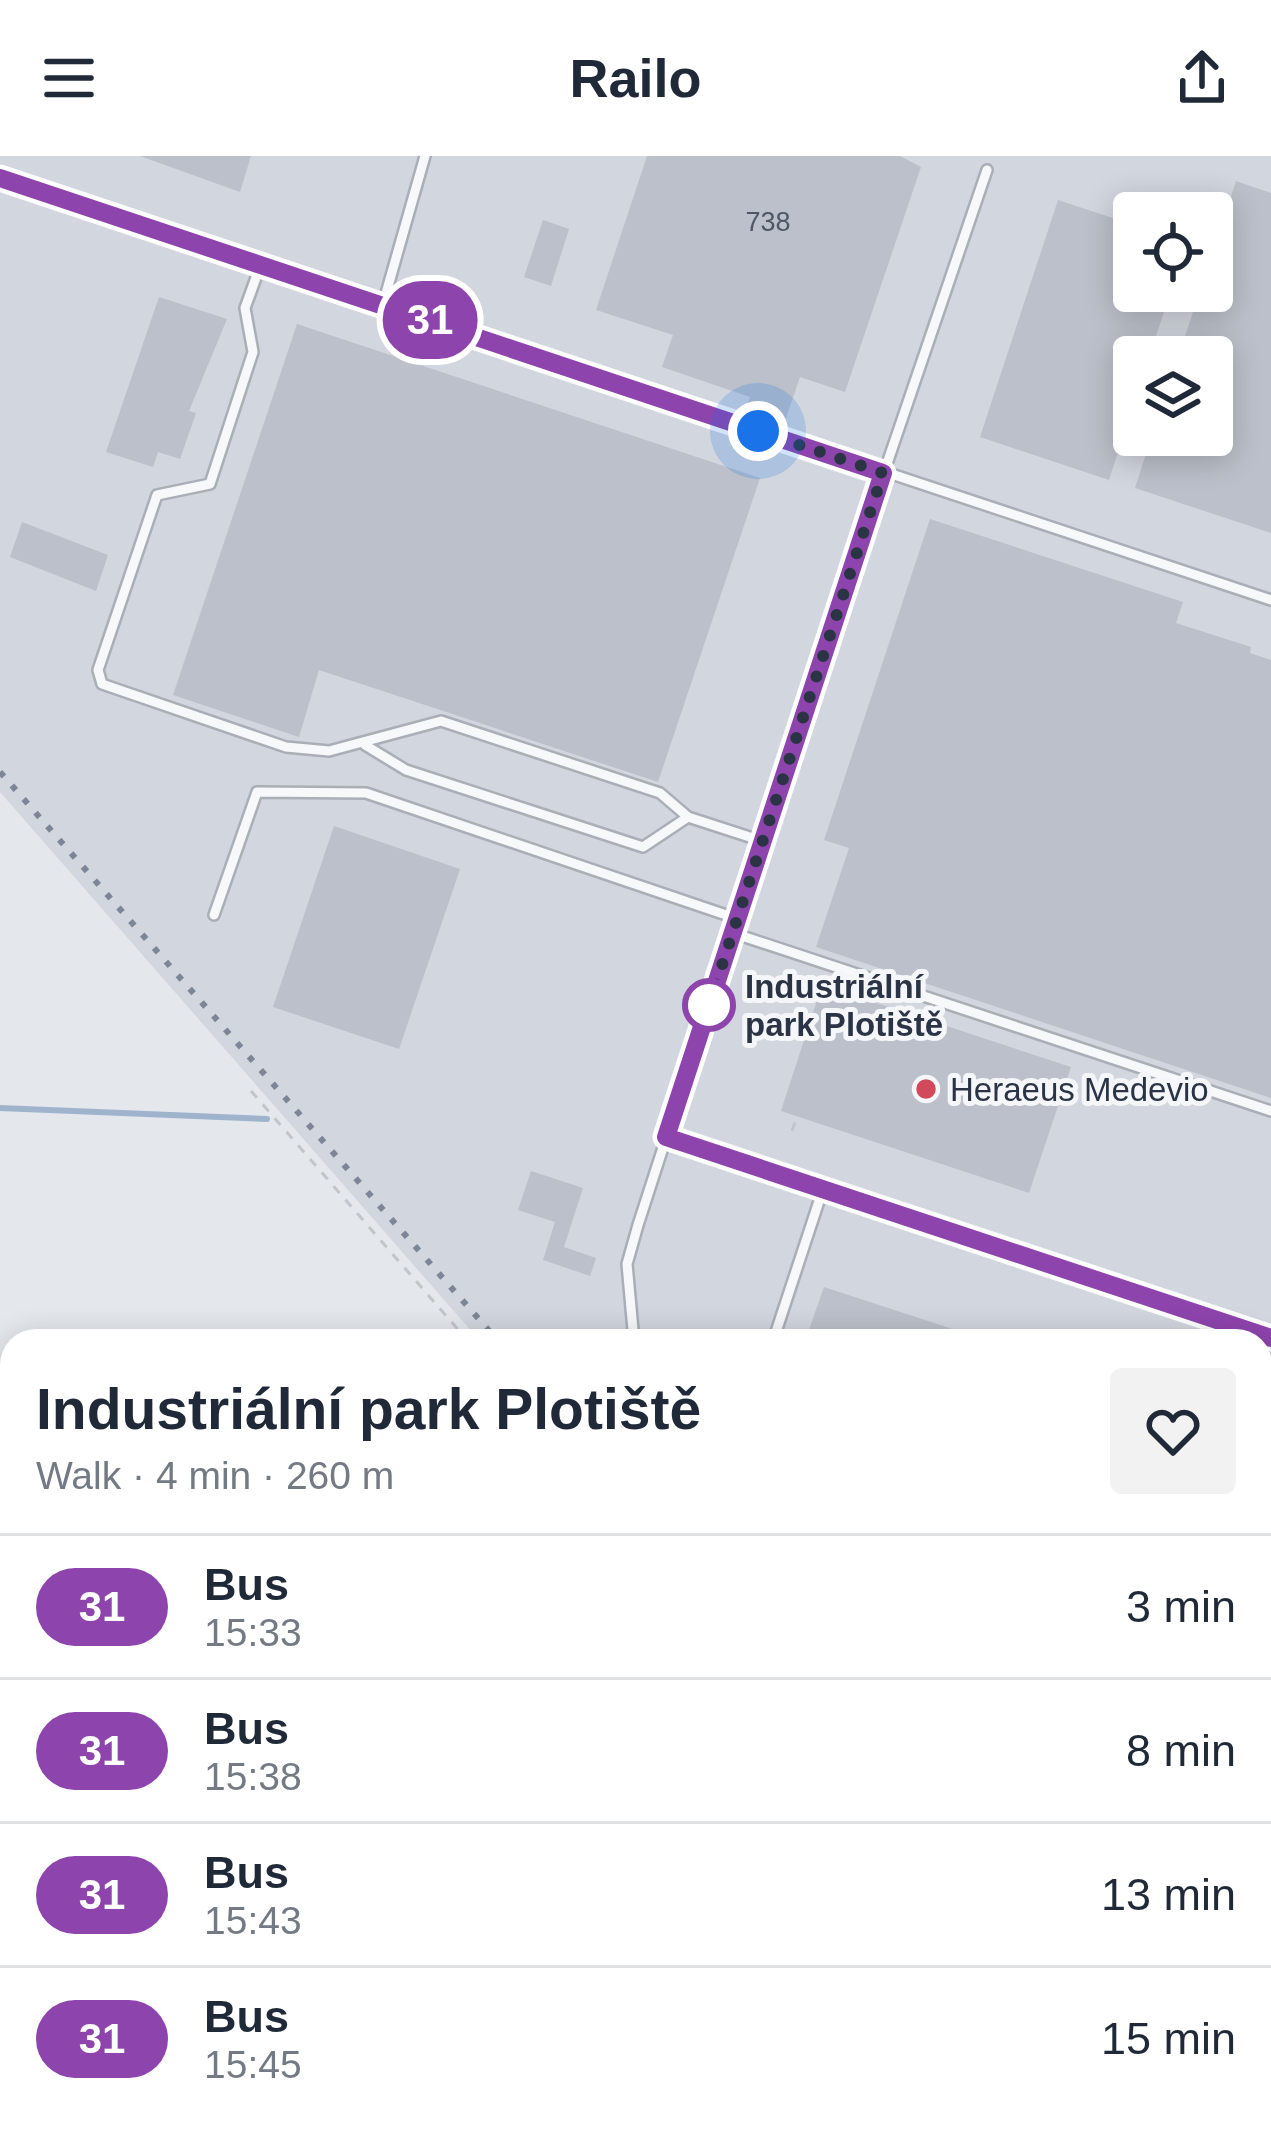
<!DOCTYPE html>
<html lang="en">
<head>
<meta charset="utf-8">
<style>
	:root { --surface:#fff; --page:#f2f2f3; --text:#1f2937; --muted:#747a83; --line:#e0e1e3 }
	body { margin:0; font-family:Helvetica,sans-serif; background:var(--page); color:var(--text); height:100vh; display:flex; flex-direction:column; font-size:45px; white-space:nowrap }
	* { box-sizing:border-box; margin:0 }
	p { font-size:39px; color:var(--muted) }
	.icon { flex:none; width:66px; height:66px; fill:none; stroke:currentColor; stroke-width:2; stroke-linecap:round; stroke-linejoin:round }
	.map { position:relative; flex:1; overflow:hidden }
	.panel { position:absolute; left:0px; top:1173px; width:1272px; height:804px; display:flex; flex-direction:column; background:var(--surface); border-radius:36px 36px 0 0; box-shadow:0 6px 30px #0003 }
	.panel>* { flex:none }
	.badge { padding:0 24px; border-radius:39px; font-size:42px; line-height:78px }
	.fabs { position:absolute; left:1113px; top:36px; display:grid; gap:24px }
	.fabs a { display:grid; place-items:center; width:120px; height:120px; border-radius:12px; background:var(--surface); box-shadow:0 6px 30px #0003; font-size:60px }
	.you { position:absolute; width:60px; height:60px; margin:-30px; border:9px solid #fff; border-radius:50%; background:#1a73e8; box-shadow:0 0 0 18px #1a73e833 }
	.map>.badge { position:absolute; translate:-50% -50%; box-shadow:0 0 0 6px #fff }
	.round { display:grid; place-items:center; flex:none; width:126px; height:126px; border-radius:12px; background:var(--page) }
	.summary { display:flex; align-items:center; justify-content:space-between; height:204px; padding:0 36px }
	h1 { font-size:57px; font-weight:700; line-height:90px }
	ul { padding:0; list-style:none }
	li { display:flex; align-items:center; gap:36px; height:144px; padding:0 36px; border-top:3px solid var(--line) }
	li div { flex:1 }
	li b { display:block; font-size:45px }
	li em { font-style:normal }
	li .badge { min-width:132px; font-weight:700; text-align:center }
	header { display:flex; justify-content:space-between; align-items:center; height:156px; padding:0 36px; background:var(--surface); font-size:54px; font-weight:700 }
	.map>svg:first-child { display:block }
</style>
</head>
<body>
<header><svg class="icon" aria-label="menu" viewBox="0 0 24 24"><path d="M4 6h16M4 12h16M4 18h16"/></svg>Railo<svg class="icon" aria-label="share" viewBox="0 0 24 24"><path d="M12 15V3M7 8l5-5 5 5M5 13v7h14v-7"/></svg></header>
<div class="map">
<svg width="1271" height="1977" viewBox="0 0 1271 1977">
	<rect width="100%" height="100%" fill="#e4e7ec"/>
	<g fill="#d2d6de" fill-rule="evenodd">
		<path d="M 0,0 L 1271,0 L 1271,1817 L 1260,1847 L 1260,1185 L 480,1185 L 0,636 ZM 1134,57 L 1212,57 L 1212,135 L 1134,135 ZM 1134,201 L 1212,201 L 1212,279 L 1134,279 Z"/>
		<polygon points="1014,1965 1220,1965 1216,1977 1024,1977"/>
	</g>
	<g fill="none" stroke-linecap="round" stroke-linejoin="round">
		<polyline stroke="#9fb4cc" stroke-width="6" points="0,952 267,963"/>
	</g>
	<g fill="#bbc0ca">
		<polygon points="140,0 251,0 240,36"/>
		<polygon points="647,0 900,0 921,11 845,236 800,221 783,271 744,258 750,241 662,211 673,179 596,154"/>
		<polygon points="1236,25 1271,37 1271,377 1135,332 1152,279 1212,279 1212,201 1178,201 1200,135 1212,135 1212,98"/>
		<polygon points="1058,44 1134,69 1134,135 1171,135 1149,201 1134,201 1134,246 1109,324 980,281"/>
		<polygon points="543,64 569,73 551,130 524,121"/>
		<polygon points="159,141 227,163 189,255 196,257 180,303 158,296 153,311 106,296"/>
		<polygon points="297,168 760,322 658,626 319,514 299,581 173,539"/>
		<polygon points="930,363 1183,446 1176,467 1251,491 1250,497 1271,504 1271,942 816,791 849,692 824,684"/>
		<polygon points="22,366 108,399 96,435 10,401"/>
		<polygon points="334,670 460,713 399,893 273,851"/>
		<polygon points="822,829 1071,911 1029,1037 781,955"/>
		<polygon points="531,1015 583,1032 564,1091 596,1102 590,1120 543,1104 555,1066 518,1054"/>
		<polygon points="824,1131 980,1182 979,1185 805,1185"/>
	</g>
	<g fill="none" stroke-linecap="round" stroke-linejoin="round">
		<g stroke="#a9aeb7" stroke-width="14">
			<g id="service">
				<polyline points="0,22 1271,444"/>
				<polyline points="261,108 245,152 253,196 210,328 157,339 98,514 102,528 286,591 329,595 441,565 660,637 688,661 762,685"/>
				<polyline points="383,148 425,0"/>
				<polyline points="365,589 406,614 643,691 688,661"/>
				<polyline points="214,759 257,636 366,637 738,763"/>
				<polyline points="733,777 1271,955"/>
				<polyline points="666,981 1271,1182"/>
				<polyline points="634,1185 627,1108 638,1069 829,478 987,14"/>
				<polyline points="773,1185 823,1033"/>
				<polyline points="1260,1505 1271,1483"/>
				<polyline points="1260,1563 1270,1552"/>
				<polyline points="1260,1821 1271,1827"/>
			</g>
		</g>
		<g stroke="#a9aeb7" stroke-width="22">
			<polyline id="minor" points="32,1977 42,1965"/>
		</g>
		<g stroke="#a9aeb7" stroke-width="32">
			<g id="secondary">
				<polyline points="1260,1953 1271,1920"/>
				<polyline points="1252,1977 1256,1965"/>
			</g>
		</g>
		<g stroke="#a3abb8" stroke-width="34">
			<g id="primary">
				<polyline points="0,1801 12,1814"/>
				<polyline points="149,1965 160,1977"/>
			</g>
		</g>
		<g stroke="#c2c5cb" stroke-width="3" stroke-dasharray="9 9" stroke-linecap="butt">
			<polyline points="251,935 468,1185"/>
			<polyline points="792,975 797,960"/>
			<polyline points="1008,1965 1018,1977"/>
			<polyline points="1049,1965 1058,1977"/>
		</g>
		<use href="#service" stroke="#f7f8fa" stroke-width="9"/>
		<use href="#minor" stroke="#f7f8fa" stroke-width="18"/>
		<use href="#secondary" stroke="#fff" stroke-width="27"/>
		<use href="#primary" stroke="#fff" stroke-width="30"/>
		<g stroke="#7d8696" stroke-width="6" stroke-dasharray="6 12" stroke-linecap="butt">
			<polyline points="0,616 498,1185"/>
			<polyline points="1031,1965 1041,1977"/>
		</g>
	</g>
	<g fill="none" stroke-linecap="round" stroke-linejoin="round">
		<g stroke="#fff" stroke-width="27">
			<polyline id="line" points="0,22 883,317 666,981 1271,1182"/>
		</g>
		<use href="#line" stroke="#8e44ad" stroke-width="18"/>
		<polyline stroke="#2b3445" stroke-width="12" stroke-dasharray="0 21.6" points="709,849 883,317 758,275"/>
	</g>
	<circle fill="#fff" stroke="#8e44ad" stroke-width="6" cx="709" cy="849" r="24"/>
	<circle fill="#d1495b" stroke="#f4f6f9" stroke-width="4.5" cx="926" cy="933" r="12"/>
	<g text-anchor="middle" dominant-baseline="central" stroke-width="10" stroke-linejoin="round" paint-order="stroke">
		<g font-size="27" fill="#4f5766">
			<text x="768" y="66">738</text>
		</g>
		<g font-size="33" font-weight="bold" fill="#2b3445" stroke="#f4f6f9" text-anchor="start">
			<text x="745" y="830">Industriální<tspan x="745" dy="38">park Plotiště</tspan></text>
		</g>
		<g font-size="33" fill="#2b3445" stroke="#f4f6f9" text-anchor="start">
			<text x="950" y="933">Heraeus Medevio</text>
		</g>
	</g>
</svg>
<div class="fabs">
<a><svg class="icon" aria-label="locate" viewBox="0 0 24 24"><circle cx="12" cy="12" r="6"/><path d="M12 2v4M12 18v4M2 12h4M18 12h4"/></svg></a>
<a><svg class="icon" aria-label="layers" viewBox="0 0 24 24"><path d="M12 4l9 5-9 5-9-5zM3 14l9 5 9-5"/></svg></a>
</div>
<div class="you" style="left:758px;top:275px"></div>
<b class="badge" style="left:430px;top:164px;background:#8e44ad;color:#fff">31</b>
<section class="panel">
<div class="summary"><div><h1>Industriální park Plotiště</h1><p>Walk · 4 min · 260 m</p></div><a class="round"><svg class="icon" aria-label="heart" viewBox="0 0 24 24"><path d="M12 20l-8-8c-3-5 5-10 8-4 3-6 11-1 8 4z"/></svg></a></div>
<ul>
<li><span class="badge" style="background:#8e44ad;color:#fff">31</span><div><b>Bus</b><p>15:33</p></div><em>3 min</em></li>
<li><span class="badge" style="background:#8e44ad;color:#fff">31</span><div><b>Bus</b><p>15:38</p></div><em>8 min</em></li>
<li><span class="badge" style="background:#8e44ad;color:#fff">31</span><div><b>Bus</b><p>15:43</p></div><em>13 min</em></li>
<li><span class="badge" style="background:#8e44ad;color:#fff">31</span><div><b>Bus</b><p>15:45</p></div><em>15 min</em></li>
</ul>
</section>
</div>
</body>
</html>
